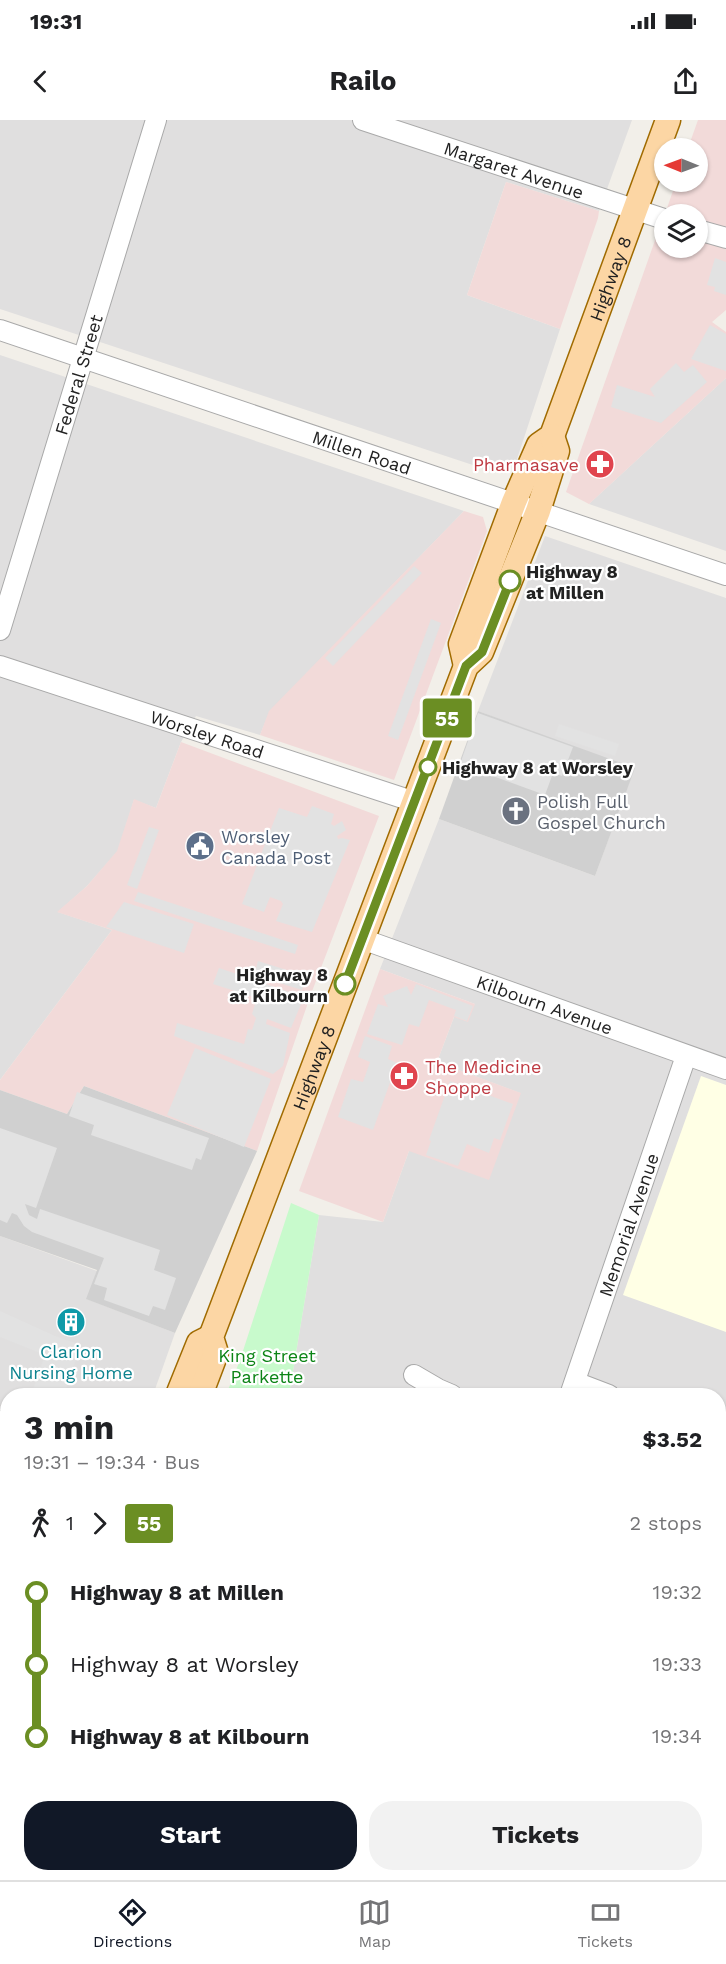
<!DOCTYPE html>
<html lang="en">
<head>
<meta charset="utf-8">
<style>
	:root { --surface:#fff; --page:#f2f2f2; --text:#202124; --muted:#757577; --line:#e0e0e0; --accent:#111827 }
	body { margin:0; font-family:"Work Sans",sans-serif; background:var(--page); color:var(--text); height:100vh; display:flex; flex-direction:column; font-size:22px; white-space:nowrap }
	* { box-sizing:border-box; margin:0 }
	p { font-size:20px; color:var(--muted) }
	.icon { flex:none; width:33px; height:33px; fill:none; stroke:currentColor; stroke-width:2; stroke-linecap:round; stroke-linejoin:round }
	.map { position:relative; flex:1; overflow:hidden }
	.details { position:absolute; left:0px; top:1268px; width:726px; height:494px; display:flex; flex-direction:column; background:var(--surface); border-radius:24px 24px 0 0; box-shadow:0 2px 4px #0004 }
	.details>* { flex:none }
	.badge { padding:0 12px; border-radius:4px; font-size:21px; line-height:39px }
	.needle { width:39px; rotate:271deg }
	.fabs { position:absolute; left:654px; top:18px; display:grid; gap:12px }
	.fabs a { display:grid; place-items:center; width:54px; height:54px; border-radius:50%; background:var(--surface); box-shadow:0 2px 4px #0004; font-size:30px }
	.map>.badge { position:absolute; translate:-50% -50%; box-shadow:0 0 0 3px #fff }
	.legs { display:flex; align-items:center; gap:9px; height:66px; padding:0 24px; font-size:20px }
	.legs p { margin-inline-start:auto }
	.headline { display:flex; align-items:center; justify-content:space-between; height:102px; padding:0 24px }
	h1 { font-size:33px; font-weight:700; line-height:45px }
	.cta { display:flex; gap:12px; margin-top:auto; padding:12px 24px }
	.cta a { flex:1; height:69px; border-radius:24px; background:var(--accent); color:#fff; font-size:24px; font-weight:700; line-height:69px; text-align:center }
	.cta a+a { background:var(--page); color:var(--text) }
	ul { padding:0 24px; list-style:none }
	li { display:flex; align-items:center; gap:21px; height:72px; font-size:22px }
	li i { display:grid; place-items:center; width:9px; height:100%; margin:0 8px; background:currentColor }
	li i::after { content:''; width:15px; height:15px; margin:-8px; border:4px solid; border-radius:50%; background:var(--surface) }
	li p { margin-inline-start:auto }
	li:first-child i { background:linear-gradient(#0000 50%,currentColor 0) }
	li:last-child i { background:linear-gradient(currentColor 50%,#0000 0) }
	.status { display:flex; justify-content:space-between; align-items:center; height:42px; padding:0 30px; background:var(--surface); direction:ltr }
	.status svg { height:16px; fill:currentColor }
	header { display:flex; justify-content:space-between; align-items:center; height:78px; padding:0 24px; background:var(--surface); font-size:27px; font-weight:700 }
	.dock { display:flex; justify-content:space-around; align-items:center; height:84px; border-top:2px solid var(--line); background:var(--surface); font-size:16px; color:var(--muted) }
	.dock a { display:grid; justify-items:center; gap:3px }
	.dock .current { color:var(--accent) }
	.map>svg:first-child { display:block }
</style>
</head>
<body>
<div class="status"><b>19:31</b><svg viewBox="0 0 49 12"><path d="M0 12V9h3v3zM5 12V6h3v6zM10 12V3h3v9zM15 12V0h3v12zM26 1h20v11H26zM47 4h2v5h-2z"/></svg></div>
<header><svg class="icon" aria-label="back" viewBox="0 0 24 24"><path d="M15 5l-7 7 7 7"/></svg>Railo<svg class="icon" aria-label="share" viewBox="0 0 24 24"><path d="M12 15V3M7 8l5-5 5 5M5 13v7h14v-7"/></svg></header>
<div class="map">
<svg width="726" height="1760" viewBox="0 0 726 1760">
	<rect width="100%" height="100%" fill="#f2efe9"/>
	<g fill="#e0dfdf">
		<polygon points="0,0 632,0 599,91 506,62 467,175 560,209 515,345 488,350 0,189"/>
		<polygon points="0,235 464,391 270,591 260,615 196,596 181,622 156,688 134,680 118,731 87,766 58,792 112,810 0,960"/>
		<polygon points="726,258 726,431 589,384"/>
		<polygon points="545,416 726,478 726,1760 438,1760 435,1754 718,1754 718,1275 289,1275 319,1095 383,1102 409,1031 520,973 437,942 454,897 475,884 380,849 439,699 595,756 634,649 478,591"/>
		<polygon points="0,1116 97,1151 87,1179 175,1213 153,1275 8,1275 8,1678 0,1699"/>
	</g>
	<g fill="#f2dad9">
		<polygon points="698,0 726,0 726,190 712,202 726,212 726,258 589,384 566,372 664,95 664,128 698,128 698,94 665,94 676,62 698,62 698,28 688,28"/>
		<polygon points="506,62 599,91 598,98 560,209 467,175"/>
		<polygon points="464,391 483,397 487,411 394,660 260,615 269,591"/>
		<polygon points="181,622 379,696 311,874 257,1031 84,966 67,994 0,970 0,960 112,810 57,792 87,766 117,731 134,679 156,688"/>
		<polygon points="380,849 475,884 468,902 454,897 437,942 521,973 489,1060 409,1031 383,1102 299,1071"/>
	</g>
	<polygon fill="#ffffe5" points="701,956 726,965 726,1212 623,1175"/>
	<g fill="#d0d0d0">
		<polygon points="478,591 635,648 595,756 439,699"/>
		<polygon points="84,966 257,1031 175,1213 86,1179 97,1150 0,1116 0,970 67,994"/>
		<polygon points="38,1754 369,1754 371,1760 35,1760"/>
	</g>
	<polygon fill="#c8facc" points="291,1083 319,1095 289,1275 226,1275 240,1240"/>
	<g fill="#e2e2e2">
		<polygon points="715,138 726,142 726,175 714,171 715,167 707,165"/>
		<polygon points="710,205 726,214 726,251 691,239"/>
		<polygon points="676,243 684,252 693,245 707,262 661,303 611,287 617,265 655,277 650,269"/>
		<polygon points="414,446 422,453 333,546 325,538"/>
		<polygon points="431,499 441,503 398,620 388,616"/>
		<polygon points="478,593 573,627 562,656 553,653 545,675 460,644"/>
		<polygon points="559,604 619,624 615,636 555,616"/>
		<polygon points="312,686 334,694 331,704 334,706 342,701 346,710 337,716 338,719 342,718 350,720 312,812 276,801 283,784 281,781 270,777 264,792 242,784 279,688 307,697"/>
		<polygon points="149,707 159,710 137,769 127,765"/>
		<polygon points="138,772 298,825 295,834 134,781"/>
		<polygon points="124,782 194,804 184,833 106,807"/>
		<polygon points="258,841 306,856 302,870 254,855"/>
		<polygon points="219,848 304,877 291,908 267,899 266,904 290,913 283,946 273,954 174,916 177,903 244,924 248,909 252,910 256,898 252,894 257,878 213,864"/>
		<polygon points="416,864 473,886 467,901 454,896 456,890 429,880 419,907 409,904 402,925 367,914 378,884 388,887 383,876 407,866 411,875"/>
		<polygon points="365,916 392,926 388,939 397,943 373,1010 338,997 351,959 363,962 370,942 358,937"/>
		<polygon points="195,928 271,959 244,1027 167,995"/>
		<polygon points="450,961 513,984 500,1020 494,1018 489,1033 467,1024 458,1046 426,1035 431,1021 429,1020"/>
		<polygon points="77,972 209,1018 201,1040 196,1038 192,1050 91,1015 94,1005 69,996"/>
		<polygon points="0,1008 57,1028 36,1088 25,1084 29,1095 37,1099 40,1089 160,1130 154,1150 176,1158 165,1190 153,1186 149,1196 104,1180 107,1168 94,1164 104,1138 32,1112 24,1106 17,1095 12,1093 7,1103 0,1100"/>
		<polygon points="0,1191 55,1216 81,1225 64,1275 31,1275 45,1235 0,1217"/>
	</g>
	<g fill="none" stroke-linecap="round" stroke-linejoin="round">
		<g stroke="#a9a9a9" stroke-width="22">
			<g id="minor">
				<path id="s1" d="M 363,0 L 664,99"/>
				<polyline points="698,110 726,118"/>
				<path id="s2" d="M 0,210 L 726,455"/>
				<path id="s3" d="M 0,510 L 156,0"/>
				<path id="s4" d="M 0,546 L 415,682"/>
				<path id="s5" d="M 362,819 L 726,949"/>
				<polyline points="414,1255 438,1269 452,1275"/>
				<polyline points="575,1262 609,1275"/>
				<path id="s6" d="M 570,1275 L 686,936"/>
				<polyline points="0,1301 8,1303"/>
				<polyline points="718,1316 726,1318"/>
				<polyline points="718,1405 726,1377"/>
				<polyline points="718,1450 726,1475"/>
				<polyline points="718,1709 726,1712"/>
			</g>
		</g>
		<g stroke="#a06b00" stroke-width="27">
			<g id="major">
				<path id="s7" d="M 466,546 L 461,524 L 514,382 L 539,325 L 552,316 L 668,0"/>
				<polyline points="178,1275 199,1223 211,1217"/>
				<path id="s8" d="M 200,1275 L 216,1233 L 211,1217 L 466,546 L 481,532 L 538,391 L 557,331 L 552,316"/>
				<polyline points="403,1754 405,1760"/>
				<polyline points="8,1760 10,1754"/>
			</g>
		</g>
		<use href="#minor" stroke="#fff" stroke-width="20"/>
		<use href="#major" stroke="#fcd6a4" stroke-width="24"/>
	</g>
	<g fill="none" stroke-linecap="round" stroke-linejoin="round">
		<g stroke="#fff" stroke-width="14">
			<polyline id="line-1" points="345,864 466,546 482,532 510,461"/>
		</g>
		<use href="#line-1" stroke="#6b8e23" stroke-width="9"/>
	</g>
	<defs>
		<g id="pharmacy-disc" transform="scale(1.5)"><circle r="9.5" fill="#e0444e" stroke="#fff"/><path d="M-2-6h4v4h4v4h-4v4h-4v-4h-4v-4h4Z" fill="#fff"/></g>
		<g id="church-disc" transform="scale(1.5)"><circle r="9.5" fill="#6b7280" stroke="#fff"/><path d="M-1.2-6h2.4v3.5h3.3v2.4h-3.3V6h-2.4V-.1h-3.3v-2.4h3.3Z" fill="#fff"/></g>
		<g id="civic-disc" transform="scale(1.5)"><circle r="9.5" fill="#5c6f8a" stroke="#fff"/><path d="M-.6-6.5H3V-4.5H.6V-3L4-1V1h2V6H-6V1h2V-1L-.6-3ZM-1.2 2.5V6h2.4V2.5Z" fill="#fff"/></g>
		<g id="building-disc" transform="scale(1.5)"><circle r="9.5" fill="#0f9aa8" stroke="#fff"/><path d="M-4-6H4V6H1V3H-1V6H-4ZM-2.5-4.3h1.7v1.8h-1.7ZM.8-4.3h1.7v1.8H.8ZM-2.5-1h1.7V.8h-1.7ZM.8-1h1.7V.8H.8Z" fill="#fff"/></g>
	</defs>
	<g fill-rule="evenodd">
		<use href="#pharmacy-disc" x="600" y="344"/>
		<use href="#church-disc" x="516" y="691"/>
		<use href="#civic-disc" x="200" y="726"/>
		<use href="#pharmacy-disc" x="404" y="956"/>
		<use href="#building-disc" x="71" y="1202"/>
	</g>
	<g fill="#fff" stroke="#6b8e23" stroke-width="3">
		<circle cx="510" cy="461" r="10"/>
		<circle cx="428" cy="647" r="8"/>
		<circle cx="345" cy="864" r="10"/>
	</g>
	<g text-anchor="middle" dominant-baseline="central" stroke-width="4.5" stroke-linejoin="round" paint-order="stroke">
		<g font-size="18" fill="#222" stroke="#fff">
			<text stroke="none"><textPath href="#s1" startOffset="159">Margaret Avenue</textPath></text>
			<text stroke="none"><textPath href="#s7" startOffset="420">Highway 8</textPath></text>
			<text stroke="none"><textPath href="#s3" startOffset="267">Federal Street</textPath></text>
			<text stroke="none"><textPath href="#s2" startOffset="382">Millen Road</textPath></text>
			<text stroke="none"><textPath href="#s4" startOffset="218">Worsley Road</textPath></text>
			<text stroke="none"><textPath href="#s5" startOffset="194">Kilbourn Avenue</textPath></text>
			<text stroke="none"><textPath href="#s8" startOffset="350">Highway 8</textPath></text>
			<text stroke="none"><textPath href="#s6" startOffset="180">Memorial Avenue</textPath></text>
		</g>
		<g font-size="18" fill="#be3a42" stroke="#fff" text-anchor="end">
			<text x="579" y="344">Pharmasave</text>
			<text x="425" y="946" text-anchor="start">The Medicine<tspan x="425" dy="21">Shoppe</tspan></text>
		</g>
		<g font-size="18" font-weight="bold" fill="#222" stroke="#fff" text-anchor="start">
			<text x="526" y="451">Highway 8<tspan x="526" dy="21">at Millen</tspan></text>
			<text x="442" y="647">Highway 8 at Worsley</text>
			<text x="328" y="854" text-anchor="end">Highway 8<tspan x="328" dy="21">at Kilbourn</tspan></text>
		</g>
		<g font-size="18" fill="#5b616d" stroke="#fff" text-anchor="start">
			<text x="537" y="681">Polish Full<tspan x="537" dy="21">Gospel Church</tspan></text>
		</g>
		<g font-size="18" fill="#4e5e75" stroke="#fff" text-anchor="start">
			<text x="221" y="716">Worsley<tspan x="221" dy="21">Canada Post</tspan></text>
		</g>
		<g font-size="18" fill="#0d838f" stroke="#fff">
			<text x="71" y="1231">Clarion<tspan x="71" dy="21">Nursing Home</tspan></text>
		</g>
		<g font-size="18" fill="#0c8416" stroke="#fff">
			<text x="267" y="1235">King Street<tspan x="267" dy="21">Parkette</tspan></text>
		</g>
	</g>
</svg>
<div class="fabs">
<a><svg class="needle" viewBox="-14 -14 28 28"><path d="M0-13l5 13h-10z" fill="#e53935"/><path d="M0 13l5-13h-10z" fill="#757577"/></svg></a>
<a><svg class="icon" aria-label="layers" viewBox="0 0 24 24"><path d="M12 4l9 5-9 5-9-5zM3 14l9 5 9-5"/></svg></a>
</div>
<b class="badge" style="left:447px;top:598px;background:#6b8e23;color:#fff">55</b>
<section class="details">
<div class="headline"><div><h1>3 min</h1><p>19:31 – 19:34 · Bus</p></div><b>$3.52</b></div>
<div class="legs"><svg class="icon" aria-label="walk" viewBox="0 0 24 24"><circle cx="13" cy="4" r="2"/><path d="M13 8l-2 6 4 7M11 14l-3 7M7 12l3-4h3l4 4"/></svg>1<svg class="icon" aria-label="forward" viewBox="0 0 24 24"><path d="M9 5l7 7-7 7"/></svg><b class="badge" style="background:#6b8e23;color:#fff">55</b><p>2 stops</p></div>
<ul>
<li><i style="color:#6b8e23"></i><b>Highway 8 at Millen</b><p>19:32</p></li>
<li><i style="color:#6b8e23"></i><span>Highway 8 at Worsley</span><p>19:33</p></li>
<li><i style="color:#6b8e23"></i><b>Highway 8 at Kilbourn</b><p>19:34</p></li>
</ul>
<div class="cta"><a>Start</a><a>Tickets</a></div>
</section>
</div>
<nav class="dock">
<a class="current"><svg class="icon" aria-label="directions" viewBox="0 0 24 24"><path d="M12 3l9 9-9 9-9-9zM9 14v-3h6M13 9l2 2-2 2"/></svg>Directions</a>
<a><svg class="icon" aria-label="map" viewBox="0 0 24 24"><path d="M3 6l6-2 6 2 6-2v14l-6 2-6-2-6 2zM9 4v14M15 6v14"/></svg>Map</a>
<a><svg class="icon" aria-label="tickets" viewBox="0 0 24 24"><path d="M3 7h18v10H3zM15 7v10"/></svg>Tickets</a>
</nav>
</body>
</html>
